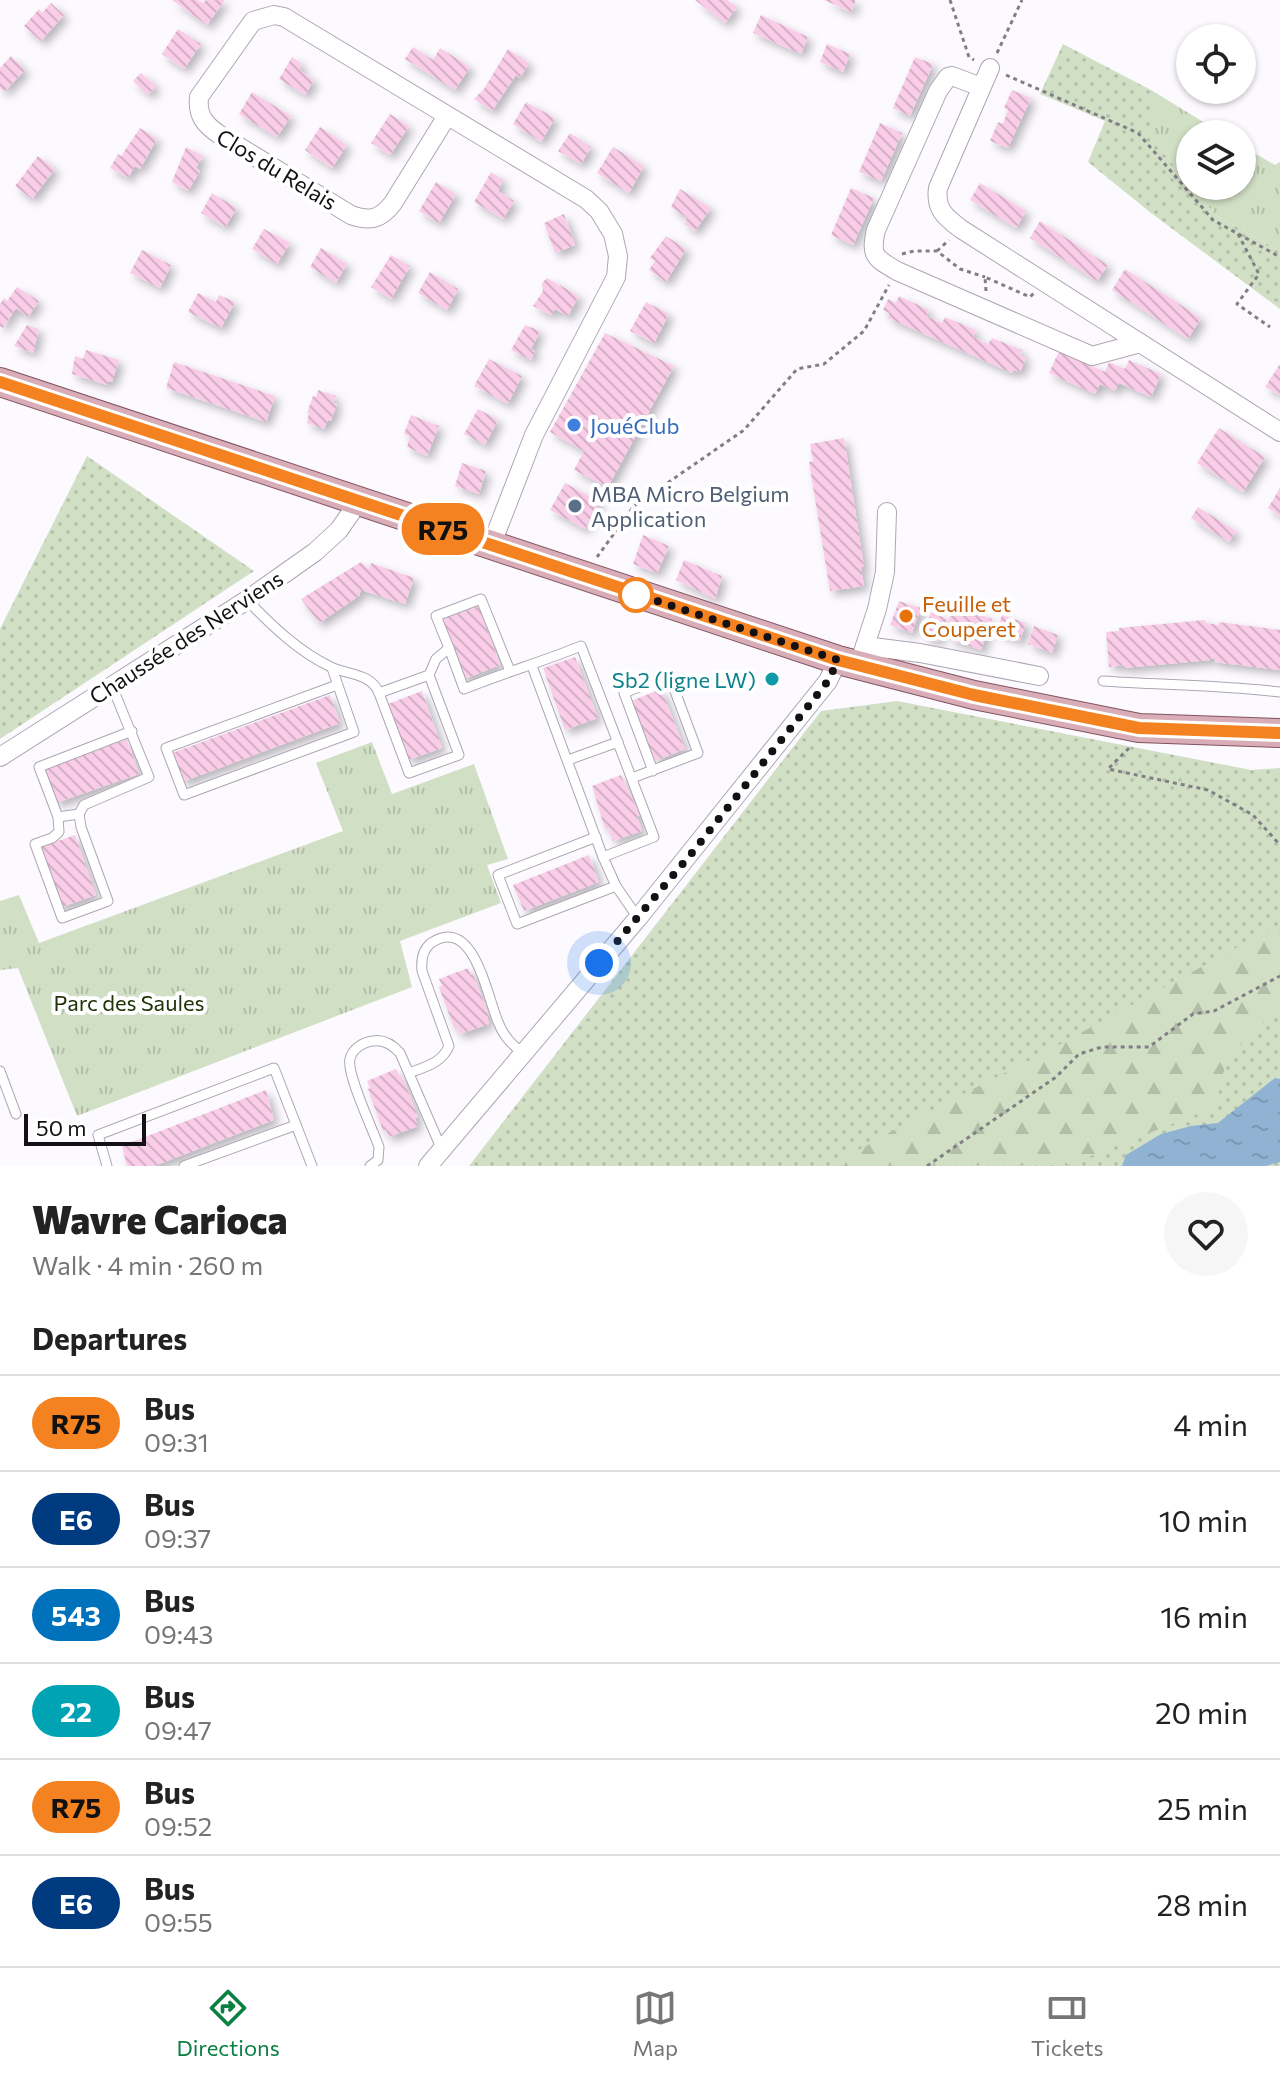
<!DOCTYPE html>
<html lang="en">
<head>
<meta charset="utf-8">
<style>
	:root { --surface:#fff; --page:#f6f6f6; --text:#222; --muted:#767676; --line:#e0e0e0; --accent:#0b8043 }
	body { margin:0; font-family:Commissioner,sans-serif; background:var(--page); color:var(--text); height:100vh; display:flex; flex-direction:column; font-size:30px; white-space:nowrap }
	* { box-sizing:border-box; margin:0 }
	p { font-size:26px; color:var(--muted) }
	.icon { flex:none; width:44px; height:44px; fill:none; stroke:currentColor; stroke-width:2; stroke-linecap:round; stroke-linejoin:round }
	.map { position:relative; height:1166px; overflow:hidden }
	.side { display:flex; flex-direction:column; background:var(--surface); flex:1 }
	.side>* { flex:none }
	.badge { padding:0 16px; border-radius:26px; font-size:28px; line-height:52px }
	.tools { position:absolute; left:1176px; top:24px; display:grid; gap:16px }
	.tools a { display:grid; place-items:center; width:80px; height:80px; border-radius:50%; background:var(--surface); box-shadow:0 2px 6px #0004; font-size:40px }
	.scale { position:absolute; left:24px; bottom:20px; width:122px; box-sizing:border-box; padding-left:8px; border:4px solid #141115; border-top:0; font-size:22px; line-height:28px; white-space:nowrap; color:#141115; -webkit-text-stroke:6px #fff; paint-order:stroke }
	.you { position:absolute; width:40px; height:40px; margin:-20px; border:6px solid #fff; border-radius:50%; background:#1a73e8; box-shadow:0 0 0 12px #1a73e833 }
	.map>.badge { position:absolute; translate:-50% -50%; box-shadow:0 0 0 4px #fff }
	h2 { padding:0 32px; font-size:30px; line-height:72px }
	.round { display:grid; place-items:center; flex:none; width:84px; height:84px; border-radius:42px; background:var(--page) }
	.summary { display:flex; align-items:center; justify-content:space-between; height:136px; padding:0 32px }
	h1 { font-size:38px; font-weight:800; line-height:60px }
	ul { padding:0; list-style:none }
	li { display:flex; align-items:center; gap:24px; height:96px; padding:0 32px; border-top:2px solid var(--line) }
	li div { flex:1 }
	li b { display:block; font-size:30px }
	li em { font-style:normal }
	li .badge { min-width:88px; font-weight:700; text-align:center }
	.dock { display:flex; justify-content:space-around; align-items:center; height:112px; border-top:2px solid var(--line); background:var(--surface); font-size:22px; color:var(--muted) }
	.dock a { display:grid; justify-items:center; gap:4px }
	.dock .selected { color:var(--accent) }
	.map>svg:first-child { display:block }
</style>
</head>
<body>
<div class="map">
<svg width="1280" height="1166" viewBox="0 0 1280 1166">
	<defs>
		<pattern id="grass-dots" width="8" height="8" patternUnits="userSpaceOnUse" patternTransform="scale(2)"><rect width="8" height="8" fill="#d1dfc5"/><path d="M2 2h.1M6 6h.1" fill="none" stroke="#b3bea8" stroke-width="1.8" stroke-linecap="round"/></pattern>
		<pattern id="forest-firs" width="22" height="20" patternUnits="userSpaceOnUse" patternTransform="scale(2)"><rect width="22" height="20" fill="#d1dfc5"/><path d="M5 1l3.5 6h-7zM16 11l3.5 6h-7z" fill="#b3bea8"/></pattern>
		<pattern id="park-tufts" width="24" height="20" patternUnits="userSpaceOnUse" patternTransform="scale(2)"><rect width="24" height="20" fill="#d1dfc5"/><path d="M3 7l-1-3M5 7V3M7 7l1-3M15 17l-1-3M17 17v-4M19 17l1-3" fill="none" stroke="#b3bea8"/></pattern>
		<pattern id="water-ripples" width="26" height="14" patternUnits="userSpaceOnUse" patternTransform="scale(2)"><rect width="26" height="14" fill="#90b3d3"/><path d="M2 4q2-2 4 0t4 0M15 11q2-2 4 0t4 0" fill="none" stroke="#7b99b4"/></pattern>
		<pattern id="building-back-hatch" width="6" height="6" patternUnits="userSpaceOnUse" patternTransform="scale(2)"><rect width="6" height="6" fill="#f9cde8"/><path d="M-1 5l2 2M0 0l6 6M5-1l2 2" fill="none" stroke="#d5afc6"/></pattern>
		<filter id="shadow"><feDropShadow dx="5" dy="5" stdDeviation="4" flood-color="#0004"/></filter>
	</defs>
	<rect width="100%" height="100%" fill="#fdfaff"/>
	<g fill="url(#grass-dots)">
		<polygon points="1063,44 1151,90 1152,139 1216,215 1280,251 1280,309 1151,213 1088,162 1105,121 1040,94"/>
		<polygon points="87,456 254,571 0,739 0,629"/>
		<polygon points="897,701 1251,770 1280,768 1280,1166 469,1166 821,711"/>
	</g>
	<polygon fill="url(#forest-firs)" points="1280,924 1280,1008 1227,1058 1215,1107 1068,1165 831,1166 910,1121 1042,1054"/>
	<g fill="url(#park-tufts)">
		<polygon points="1151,90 1223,134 1190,134 1190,184 1151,139"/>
		<polygon points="1242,146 1275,165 1280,162 1280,251 1216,215 1191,186 1242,186"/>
		<polygon points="372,742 392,794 474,764 508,859 487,865 501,903 400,941 412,987 77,1116 18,968 0,970 0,901 19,895 39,943 343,831 316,763"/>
	</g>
	<polygon fill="url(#water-ripples)" points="1275,1078 1280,1079 1280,1162 1266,1166 1122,1166 1126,1155 1161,1134 1191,1126 1218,1123"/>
	<g fill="url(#building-back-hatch)" filter="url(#shadow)">
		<polygon points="172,0 198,0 203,3 206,0 225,0 207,25"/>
		<polygon points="695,0 727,0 737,7 725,23"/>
		<polygon points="824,0 856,0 851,12"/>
		<polygon points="51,3 64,15 41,41 24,26 39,9 42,13"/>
		<polygon points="761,15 808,37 801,54 753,33"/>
		<polygon points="178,29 201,44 184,69 162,54"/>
		<polygon points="827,44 850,54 843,72 820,62"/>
		<polygon points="413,47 433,60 440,48 470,67 455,90 405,59"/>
		<polygon points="508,49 529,63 520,78 516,75 492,111 474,99 484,89"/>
		<polygon points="11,56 25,70 4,92 0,88 0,68"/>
		<polygon points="292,57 302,64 299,70 314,80 305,95 279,79"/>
		<polygon points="915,57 933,64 910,116 893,108"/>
		<polygon points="141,73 156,86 148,95 133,81"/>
		<polygon points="1012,90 1031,98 1008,148 990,141 998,122 1003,124 1008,110 1004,108"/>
		<polygon points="252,92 291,116 277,137 239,114"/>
		<polygon points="526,102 555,118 541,142 513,124"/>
		<polygon points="390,114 409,126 390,155 371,143"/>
		<polygon points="880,123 902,133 881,181 859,172"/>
		<polygon points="320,127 347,145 332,168 305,150"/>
		<polygon points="140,128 157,139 140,169 135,166 128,178 110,168 118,154 121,156"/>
		<polygon points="570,133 591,147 581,164 558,151"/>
		<polygon points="186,147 203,156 196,168 200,171 188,191 172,182"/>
		<polygon points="613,147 644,166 629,193 597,173"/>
		<polygon points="38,156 55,169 32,199 15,186"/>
		<polygon points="491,172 503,180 498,191 514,201 503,219 474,202"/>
		<polygon points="436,182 456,194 439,223 419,211"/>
		<polygon points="980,183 1026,211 1016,228 970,200"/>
		<polygon points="851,188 874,198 853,245 831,235"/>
		<polygon points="680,189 711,208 695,231 684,224 687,218 671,207"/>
		<polygon points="212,193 237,208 225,227 201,213"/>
		<polygon points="564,214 575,245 555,253 544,223"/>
		<polygon points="1040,221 1108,265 1097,281 1030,238"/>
		<polygon points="264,229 290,243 277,264 252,249"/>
		<polygon points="666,236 686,249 666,282 649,270 655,261 650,258"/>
		<polygon points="321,248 347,264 336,283 310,267"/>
		<polygon points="142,250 171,265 160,288 130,273"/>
		<polygon points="391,255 410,266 391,299 371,287"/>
		<polygon points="1125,269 1201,318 1188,339 1112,290"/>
		<polygon points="430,272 458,289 447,310 418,293"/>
		<polygon points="547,278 579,296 568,316 555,309 551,315 533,306 543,291 542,283"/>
		<polygon points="17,287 39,301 28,317 16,308 3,328 0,326 0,304 4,298 7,301"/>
		<polygon points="198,293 216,302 219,295 235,302 221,328 188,312"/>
		<polygon points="899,296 929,310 926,316 942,323 945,317 976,330 973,337 988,344 992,338 1022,350 1020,355 1026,358 1020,372 1013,370 1012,373 888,318 889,313 883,310 888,299 896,303"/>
		<polygon points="646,302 669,314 654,343 630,331"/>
		<polygon points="27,325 39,329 33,353 14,346"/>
		<polygon points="525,325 540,331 531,349 535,351 531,360 511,350"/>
		<polygon points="605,333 674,366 608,487 574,470 584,451 550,432"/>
		<polygon points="86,350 119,360 112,382 108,381 107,385 72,374 75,356 83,359"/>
		<polygon points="1059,351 1105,372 1109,362 1125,369 1129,360 1161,374 1151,397 1119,383 1115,391 1100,384 1095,394 1049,373"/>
		<polygon points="489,359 522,376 508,404 474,386"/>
		<polygon points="174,362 275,396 266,422 166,388"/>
		<polygon points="1280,364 1280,395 1265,387"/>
		<polygon points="318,390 336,396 333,403 337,404 331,421 328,420 324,429 307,423 309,413 307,413 313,396 316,397"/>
		<polygon points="478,409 498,420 485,445 464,434"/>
		<polygon points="411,415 439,426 427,456 407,447 410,436 404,434"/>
		<polygon points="1219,428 1265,457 1243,492 1197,463"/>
		<polygon points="844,438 864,567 861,567 864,586 830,591 809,462 813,461 810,444"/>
		<polygon points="462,463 486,471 479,494 455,486"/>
		<polygon points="565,483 600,502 585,529 550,510"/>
		<polygon points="1280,488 1280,516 1268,508"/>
		<polygon points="1198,507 1236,531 1229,542 1191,518"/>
		<polygon points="643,535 669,546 657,573 633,564"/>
		<polygon points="684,560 722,576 715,599 676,580"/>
		<polygon points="361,562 369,569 371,563 414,578 405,604 361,590 359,596 319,623 301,599"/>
		<polygon points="899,601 921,608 912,633 890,625"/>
		<polygon points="955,605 992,619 981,650 949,639 955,624 948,621"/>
		<polygon points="479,606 500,665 462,680 440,620"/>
		<polygon points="931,612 947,619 938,642 923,636"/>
		<polygon points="1002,615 1026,623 1020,641 996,632"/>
		<polygon points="1205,620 1206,623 1219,625 1219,622 1280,630 1280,670 1214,662 1215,659 1210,658 1210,660 1123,668 1123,665 1109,667 1106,632 1119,631 1119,628"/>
		<polygon points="1034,626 1058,635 1052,653 1028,644"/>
		<polygon points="575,657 598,718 565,730 543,668"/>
		<polygon points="661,689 685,749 655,761 631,701"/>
		<polygon points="422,691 442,748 408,760 388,704"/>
		<polygon points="330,695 340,723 182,782 172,753"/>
		<polygon points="127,739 139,774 56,803 44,769"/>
		<polygon points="621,775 640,815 637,816 642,831 613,841 608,828 605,829 592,786"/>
		<polygon points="75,835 96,895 59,908 38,848"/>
		<polygon points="589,855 599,882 524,911 513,885"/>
		<polygon points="468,968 471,975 473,974 489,1015 487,1016 489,1024 460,1034 457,1028 454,1028 439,987 442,986 439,979"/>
		<polygon points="396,1069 400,1077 402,1076 418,1117 415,1118 418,1126 389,1137 386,1130 383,1131 368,1089 370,1088 367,1081"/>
		<polygon points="266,1090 274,1120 154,1166 127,1166 122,1146"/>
	</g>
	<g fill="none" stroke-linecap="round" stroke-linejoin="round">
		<g stroke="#aea6b3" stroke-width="11">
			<g id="lane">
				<path d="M 247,600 C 271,625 299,652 331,667 C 348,675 371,673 379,693 L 429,675 L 436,659 L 449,648 L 436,616 L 481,599 L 510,671"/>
				<path d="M 449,648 L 464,689 C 503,673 542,662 581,646 L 654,837 L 603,857"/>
				<polyline points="532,666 603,857 616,886 638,918"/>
				<polyline points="332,668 354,732 184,795 166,748 337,685"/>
				<path d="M 1103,681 C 1163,685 1220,685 1280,692"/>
				<polyline points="379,693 409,773 459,755 429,675"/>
				<polyline points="568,760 618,742"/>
				<polyline points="632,778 698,753 669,675 624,693 653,771"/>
				<polyline points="79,814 58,817 39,767 132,731"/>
				<polyline points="58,817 59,832 52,838 35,844 62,918 108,901 81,827 79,814 84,805 149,777 112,686"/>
				<polyline points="596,837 498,875 517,924 616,886"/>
				<polyline points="0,1071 16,1114"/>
				<path d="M 409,1073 C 425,1067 442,1063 449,1046 L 422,971 C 421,961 422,950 431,943 C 475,914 487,999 499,1024 C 504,1037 512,1044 522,1053"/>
				<polyline points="107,1166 98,1135 274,1068 312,1166"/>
				<polyline points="184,1166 296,1125"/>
				<path d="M 370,1166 L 378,1160 L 379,1147 C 373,1130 346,1073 350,1059 C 352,1049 363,1042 373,1041 C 384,1039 392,1044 400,1053 L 442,1150"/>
			</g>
		</g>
		<g stroke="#aea6b3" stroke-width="20">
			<g id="street">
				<path d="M 990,68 L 938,188 C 935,209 945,217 961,229 L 1280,432"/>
				<path d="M 981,87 L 952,76 L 948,77 L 938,91 L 876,230 C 870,256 875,258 897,271 L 1092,356 L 1140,343"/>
				<path d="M 447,116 L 393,203 C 381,219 370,222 351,215 L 220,135 C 205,125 197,116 199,97 L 253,21 L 274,15 L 284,17 L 586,199 L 599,211 L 613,234 L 618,256 L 616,277 L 534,435 L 491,546"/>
				<polyline points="865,646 920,653 1039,676"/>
				<polyline points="861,658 877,609 885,572 887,512"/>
				<polyline points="0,757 247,600 315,552 339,530 359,501"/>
				<polyline points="428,1166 638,918 828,681 838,660"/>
			</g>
		</g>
		<g stroke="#825360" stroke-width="30">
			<polyline id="primary" points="0,382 838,660 974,695 1139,728 1280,733"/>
		</g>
		<g stroke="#827f84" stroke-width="3" stroke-dasharray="4 4" stroke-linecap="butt">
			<polyline points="950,0 969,57 974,60"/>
			<polyline points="997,53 1022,0"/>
			<polyline points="1006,75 1138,133 1213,220 1280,257"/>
			<polyline points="1238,234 1259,274 1237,304 1270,327"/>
			<polyline points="937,251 949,240"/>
			<polyline points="902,254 914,251 937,251 960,269 985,277"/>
			<polyline points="986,291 985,277 1030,297 1034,293"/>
			<polyline points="597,557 634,506 744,430 797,369 824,364 864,331 889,285"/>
			<polyline points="1129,748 1108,769 1208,790 1253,815 1280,845"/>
			<polyline points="927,1166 1056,1077 1079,1054 1102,1047 1149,1047 1193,1014 1214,1011 1280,976"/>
		</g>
		<use href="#lane" stroke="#fff" stroke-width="9"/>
		<use href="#street" stroke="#fff" stroke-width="18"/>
		<use href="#primary" stroke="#d8adb8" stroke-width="28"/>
	</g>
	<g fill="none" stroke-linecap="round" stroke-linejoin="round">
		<g stroke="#fff" stroke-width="18">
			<polyline id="line" points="0,382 838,660 974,695 1139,728 1280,733"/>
		</g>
		<use href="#line" stroke="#f58220" stroke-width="12"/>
		<polyline stroke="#141115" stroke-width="8" stroke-dasharray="0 14.4" points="599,963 691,854 828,681 838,660 623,590 636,595"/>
	</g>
	<circle fill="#3f7fe0" stroke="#fff" stroke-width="3" cx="574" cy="425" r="8"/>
	<circle fill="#5c6f8a" stroke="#fff" stroke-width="3" cx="575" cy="506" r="8"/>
	<circle fill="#fff" stroke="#f58220" stroke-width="4" cx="636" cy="595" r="16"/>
	<circle fill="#e8710a" stroke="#fff" stroke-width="3" cx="906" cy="616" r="8"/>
	<circle fill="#0f9aa8" stroke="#fff" stroke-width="3" cx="772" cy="679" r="8"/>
	<g text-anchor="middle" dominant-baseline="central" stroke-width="8" stroke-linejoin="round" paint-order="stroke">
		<g font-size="22" fill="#141115" stroke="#fff">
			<text transform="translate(277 169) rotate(31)">Clos du Relais</text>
			<text transform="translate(186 637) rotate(-33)">Chaussée des Nerviens</text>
		</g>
		<g font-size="22" fill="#366cbe" stroke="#fff" text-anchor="start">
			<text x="590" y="425">JouéClub</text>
		</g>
		<g font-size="22" fill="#4e5e75" stroke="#fff" text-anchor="start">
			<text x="591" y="493">MBA Micro Belgium<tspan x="591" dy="25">Application</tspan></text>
		</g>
		<g font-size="22" fill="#c56008" stroke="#fff" text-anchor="start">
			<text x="922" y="603">Feuille et<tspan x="922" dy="25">Couperet</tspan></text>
		</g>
		<g font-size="22" fill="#0d838f" stroke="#fff" text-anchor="end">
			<text x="756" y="679">Sb2 (ligne LW)</text>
		</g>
		<g font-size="22" fill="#203407" stroke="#fff">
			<text x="129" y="1002">Parc des Saules</text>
		</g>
	</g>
</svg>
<div class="tools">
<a><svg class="icon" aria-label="locate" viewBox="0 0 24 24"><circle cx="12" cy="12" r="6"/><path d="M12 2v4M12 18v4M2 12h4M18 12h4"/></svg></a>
<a><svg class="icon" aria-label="layers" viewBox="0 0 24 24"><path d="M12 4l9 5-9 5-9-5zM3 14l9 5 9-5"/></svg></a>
</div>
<div class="scale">50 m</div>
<div class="you" style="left:599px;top:963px"></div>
<b class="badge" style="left:443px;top:529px;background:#f58220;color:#111">R75</b>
</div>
<section class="side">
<div class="summary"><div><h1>Wavre Carioca</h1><p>Walk · 4 min · 260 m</p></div><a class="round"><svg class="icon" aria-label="heart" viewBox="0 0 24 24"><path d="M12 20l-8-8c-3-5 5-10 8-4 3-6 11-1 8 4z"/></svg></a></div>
<h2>Departures</h2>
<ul>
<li><span class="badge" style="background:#f58220;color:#111">R75</span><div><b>Bus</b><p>09:31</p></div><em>4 min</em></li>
<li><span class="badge" style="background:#003b80;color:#fff">E6</span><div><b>Bus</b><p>09:37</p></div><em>10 min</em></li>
<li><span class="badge" style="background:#0072bc;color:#fff">543</span><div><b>Bus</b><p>09:43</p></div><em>16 min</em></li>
<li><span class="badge" style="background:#00a3b4;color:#fff">22</span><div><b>Bus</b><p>09:47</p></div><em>20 min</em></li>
<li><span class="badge" style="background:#f58220;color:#111">R75</span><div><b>Bus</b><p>09:52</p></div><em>25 min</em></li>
<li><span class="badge" style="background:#003b80;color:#fff">E6</span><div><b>Bus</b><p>09:55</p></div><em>28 min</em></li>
</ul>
</section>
<nav class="dock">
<a class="selected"><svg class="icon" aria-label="directions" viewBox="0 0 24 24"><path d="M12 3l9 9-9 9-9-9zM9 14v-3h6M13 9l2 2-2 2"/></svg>Directions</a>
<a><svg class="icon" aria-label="map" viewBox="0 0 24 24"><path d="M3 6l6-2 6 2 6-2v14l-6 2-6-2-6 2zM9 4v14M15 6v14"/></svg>Map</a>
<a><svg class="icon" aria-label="tickets" viewBox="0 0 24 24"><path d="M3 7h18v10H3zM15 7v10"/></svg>Tickets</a>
</nav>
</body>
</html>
